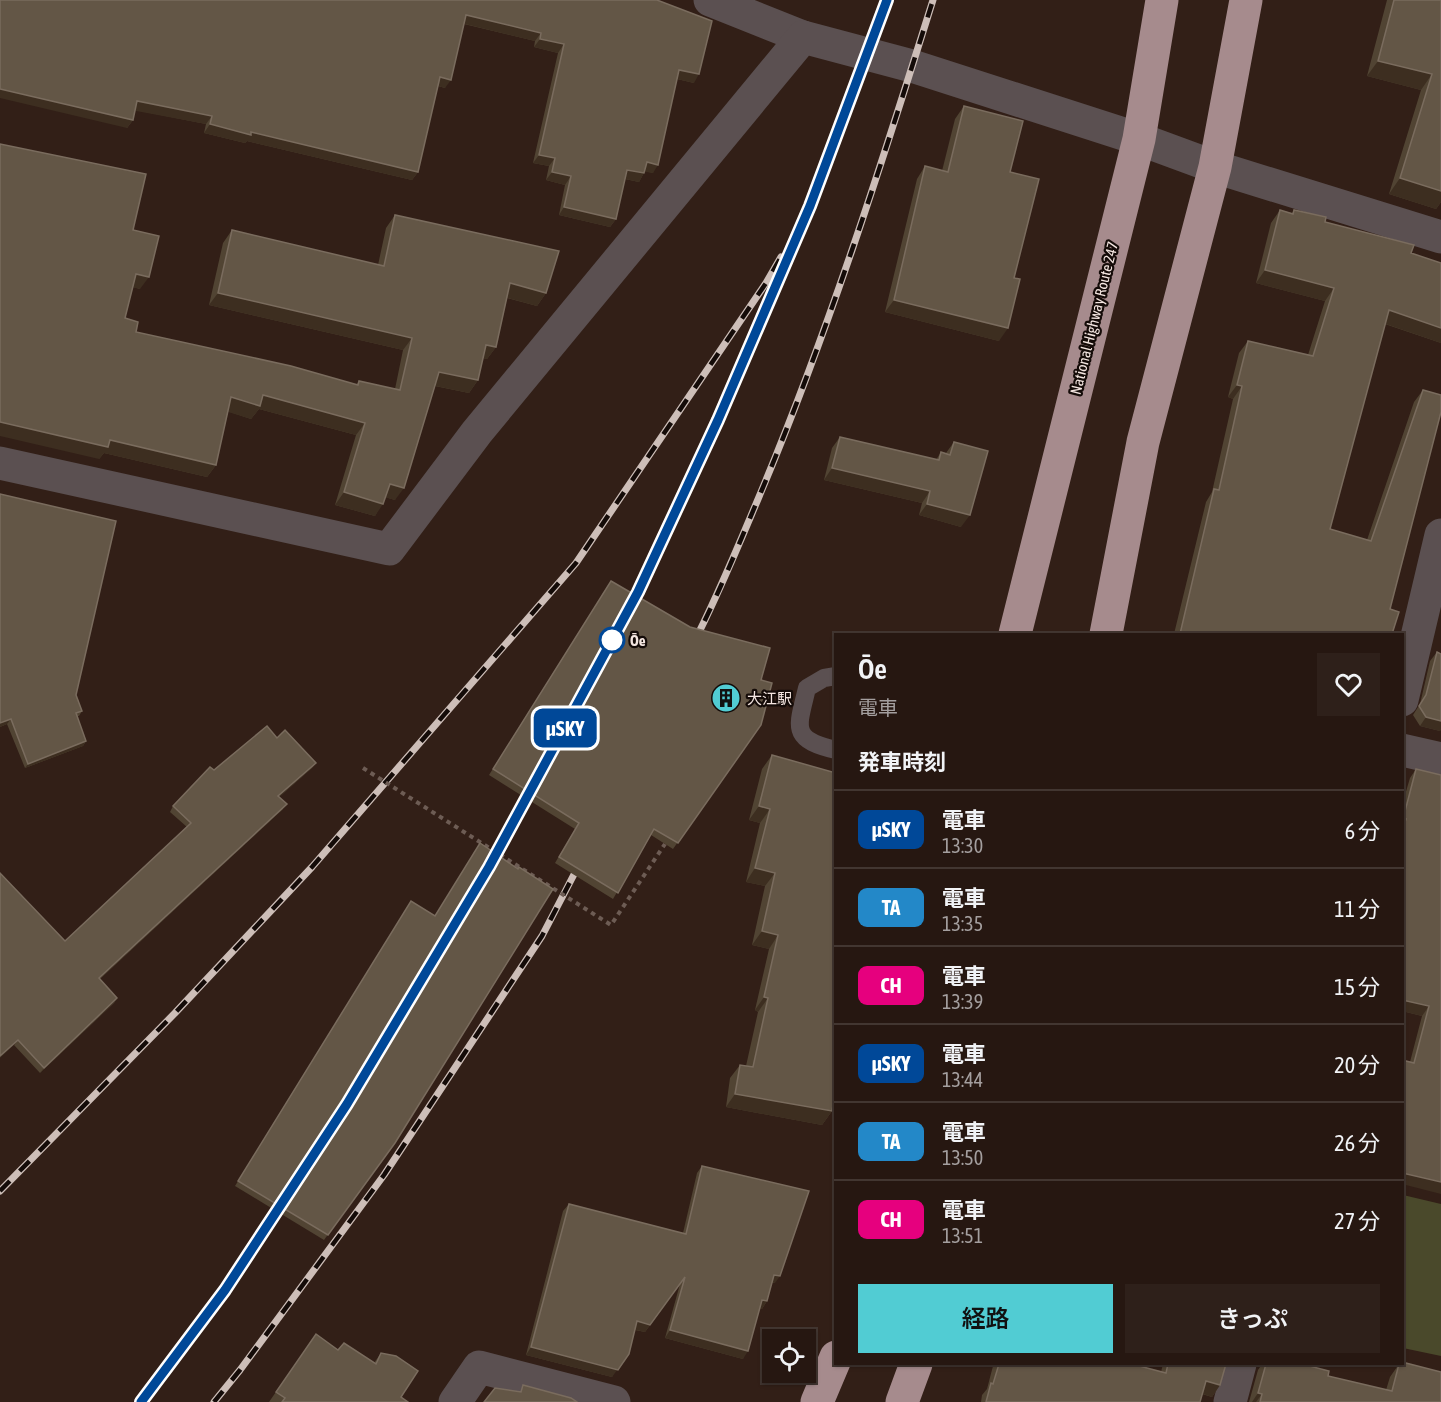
<!DOCTYPE html>
<html lang="ja">
<head>
<meta charset="utf-8">
<style>
	:root { --surface:#261711; --page:#2e201a; --text:#f1f3f6; --muted:#a49f9f; --line:#423631; --accent:#51ccd3 }
	body { margin:0; font-family:"Asap Condensed","Noto Sans JP",sans-serif; background:var(--page); color:var(--text); height:100vh; display:flex; flex-direction:column; font-size:22px; white-space:nowrap }
	* { box-sizing:border-box; margin:0 }
	p { font-size:20px; color:var(--muted) }
	.icon { flex:none; width:33px; height:33px; fill:none; stroke:currentColor; stroke-width:2; stroke-linecap:round; stroke-linejoin:round }
	.map { position:relative; flex:1; overflow:hidden }
	.drawer { position:absolute; left:834px; top:633px; width:570px; height:732px; display:flex; flex-direction:column; background:var(--surface); border-radius:0px; box-shadow:0 2px 4px #0004,0 0 0 2px var(--line) }
	.drawer>* { flex:none }
	.badge { padding:0 12px; border-radius:9px; font-size:21px; line-height:39px }
	.controls { position:absolute; left:762px; top:1329px; display:grid; gap:12px }
	.controls a { display:grid; place-items:center; width:54px; height:54px; border-radius:0px; background:var(--surface); box-shadow:0 2px 4px #0004,0 0 0 2px var(--line); font-size:30px }
	.map>.badge { position:absolute; translate:-50% -50%; box-shadow:0 0 0 3px #fff }
	h2 { padding:0 24px; font-size:22px; line-height:54px }
	.round { display:grid; place-items:center; flex:none; width:63px; height:63px; border-radius:0px; background:var(--page) }
	.overview { display:flex; align-items:center; justify-content:space-between; height:102px; padding:0 24px }
	h1 { font-size:28px; font-weight:600; line-height:45px }
	.action { display:flex; gap:12px; margin-top:auto; padding:12px 24px }
	.action a { flex:1; height:69px; border-radius:0px; background:var(--accent); color:#111; font-size:24px; font-weight:600; line-height:69px; text-align:center }
	.action a+a { background:var(--page); color:var(--text) }
	ul { padding:0; list-style:none }
	li { display:flex; align-items:center; gap:18px; height:78px; padding:0 24px; border-top:2px solid var(--line) }
	li div { flex:1 }
	li b { display:block; font-size:22px }
	li em { font-style:normal }
	li .badge { min-width:66px; font-weight:700; text-align:center }
	.map>svg:first-child { display:block }
</style>
</head>
<body>
<div class="map">
<svg width="1441" height="1402" viewBox="0 0 1441 1402">
	<rect width="100%" height="100%" fill="#321f17"/>
	<polygon fill="#4a492b" points="1403,1195 1441,1204 1441,1356 1403,1348"/>
	<g fill="none" stroke-linecap="round" stroke-linejoin="round">
		<path stroke="#5b5051" stroke-width="18" d="M 836,676 L 824,678 L 807,688 C 798,727 789,739 836,750"/>
		<g stroke="#5b5051" stroke-width="33">
			<polyline points="710,0 803,37"/>
			<polyline points="0,463 389,549 477,432 803,37 912,66 1139,139 1215,167 1441,237"/>
			<polyline points="1402,700 1441,535"/>
			<polyline points="1402,750 1441,759"/>
			<polyline points="455,1402 479,1367 614,1402"/>
			<polyline points="1230,1402 1240,1364"/>
		</g>
		<g stroke="#a68b8d" stroke-width="33">
			<polyline points="1015,634 1139,139 1162,0"/>
			<polyline points="1106,634 1143,442 1215,167 1246,0"/>
			<polyline points="817,1402 836,1357"/>
			<polyline points="902,1402 916,1364"/>
		</g>
		<g stroke="#cdbeb8" stroke-width="7">
			<g id="rail">
				<polyline points="629,610 718,420 810,206 887,0"/>
				<path d="M 692,646 C 718,596 739,544 761,492 C 828,332 881,166 933,0"/>
				<polyline points="488,868 534,784"/>
				<polyline points="0,1191 175,1013 312,867 576,563 766,283 781,257"/>
				<polyline points="141,1402 225,1290 285,1198"/>
				<polyline points="214,1402 240,1370 384,1175 542,936 582,859"/>
			</g>
		</g>
		<use href="#rail" stroke="#140b08" stroke-width="4.5" stroke-dasharray="14" stroke-linecap="butt"/>
		<polyline stroke="#6d5c54" stroke-width="4" stroke-dasharray="4.5 4.5" stroke-linecap="butt" points="363,768 611,925 665,844"/>
	</g>
	<g fill="#514433">
		<polygon points="0,0 657,0 694,83 677,79 653,173 645,171 639,182 625,179 616,219 610,227 559,215 565,185 546,180 549,166 533,163 558,53 534,47 535,41 464,24 445,88 438,86 418,172 412,180 247,141 245,143 204,133 206,124 135,110 133,120 127,128"/>
		<polygon points="1387,0 1441,0 1441,202 1436,209 1389,194 1421,90 1367,76"/>
		<polygon points="964,106 1010,172 1014,278 999,341 885,312 917,179 925,166 942,171 955,119"/>
		<polygon points="1280,210 1292,213 1294,210 1325,222 1411,253 1441,343 1385,324 1330,529 1367,540 1414,402 1423,390 1390,609 1392,634 1174,634 1206,502 1212,492 1233,399 1228,397 1239,353 1248,341 1308,355 1325,301 1256,283 1271,223"/>
		<polygon points="395,215 546,293 537,306 507,298 496,347 487,359 483,358 478,380 469,393 435,386 395,500 385,497 375,516 335,505 356,435 259,409 251,419 227,411 216,465 207,477 104,453 99,459 133,230 140,289 133,287 125,318 136,332 356,385 359,381 395,389 403,350 209,305 223,243 232,230 378,265 386,228"/>
		<polygon points="840,437 936,460 941,452 946,453 954,442 961,527 919,515 922,503 824,480 832,448"/>
		<polygon points="0,494 82,711 79,716 77,716 86,741 83,746 25,768 7,724 0,727"/>
		<polygon points="607,587 761,680 761,725 673,849 651,835 613,899 555,863 575,829 489,775"/>
		<polygon points="1437,652 1441,654 1441,729 1440,731 1420,726 1413,715 1420,704 1430,661"/>
		<polygon points="277,738 316,763 312,768 279,797 283,809 100,979 117,998 114,1003 40,1073 14,1045 65,941 187,827 170,812 173,806 214,770"/>
		<polygon points="772,755 832,1111 822,1125 726,1107 730,1078 740,1065 746,1066 758,1012 755,1010 769,949 752,945 765,886 746,882 760,823 749,820 762,769"/>
		<polygon points="1416,769 1441,1194 1410,1062 1422,1016 1402,1011 1402,805 1410,778"/>
		<polygon points="408,906 395,1143 324,1240 235,1186"/>
		<polygon points="702,1166 775,1283 772,1283 767,1301 762,1309 760,1308 743,1359 665,1338 680,1284 645,1332 635,1330 612,1377 526,1355 563,1211 569,1204 683,1233 697,1173"/>
		<polygon points="316,1334 338,1350 374,1363 381,1353 401,1397 408,1402 269,1402"/>
		<polygon points="995,1364 1132,1364 1161,1372 1163,1364 1226,1364 1220,1385 1212,1397 1202,1394 1200,1402 981,1402 982,1395 987,1389 993,1366"/>
		<polygon points="1262,1364 1302,1364 1328,1376 1386,1390 1390,1377 1399,1364 1402,1364 1441,1402 1249,1402 1258,1370"/>
	</g>
	<g fill="#3d2e20">
		<polygon points="466,15 541,33 535,41 461,23"/>
		<polygon points="540,39 564,44 558,53 534,47"/>
		<polygon points="1378,61 1432,74 1421,90 1367,76"/>
		<polygon points="679,70 699,74 694,83 673,78"/>
		<polygon points="440,77 451,80 445,88 435,85"/>
		<polygon points="0,89 133,120 127,128 0,98"/>
		<polygon points="137,101 212,116 206,124 131,110"/>
		<polygon points="210,124 251,132 418,172 412,180 247,141 245,143 204,133"/>
		<polygon points="539,155 555,158 549,166 533,163"/>
		<polygon points="647,162 658,165 653,173 641,171"/>
		<polygon points="627,170 644,173 639,182 621,178"/>
		<polygon points="552,172 571,176 565,185 546,180"/>
		<polygon points="1400,178 1441,191 1441,202 1436,209 1389,194"/>
		<polygon points="564,207 616,219 610,227 559,215"/>
		<polygon points="1265,270 1334,288 1325,301 1256,283"/>
		<polygon points="136,274 149,277 140,289 127,286"/>
		<polygon points="510,283 546,293 537,306 501,296"/>
		<polygon points="218,293 412,338 403,350 209,305"/>
		<polygon points="894,300 1008,328 999,341 885,312"/>
		<polygon points="1389,310 1441,328 1441,343 1380,322"/>
		<polygon points="486,345 496,347 487,359 477,357"/>
		<polygon points="439,372 478,380 469,393 431,385"/>
		<polygon points="1237,385 1242,386 1233,399 1228,397"/>
		<polygon points="263,395 365,423 356,435 259,409 251,419 222,410 231,397"/>
		<polygon points="0,422 110,440 216,465 207,477 104,453 99,459 0,436"/>
		<polygon points="832,468 930,491 922,503 824,480"/>
		<polygon points="390,484 404,488 395,500 381,496"/>
		<polygon points="344,492 383,504 375,516 335,505"/>
		<polygon points="927,504 970,515 961,527 919,515"/>
		<polygon points="1426,717 1441,721 1441,729 1440,731 1420,726"/>
		<polygon points="11,719 7,724 0,727 0,723"/>
		<polygon points="86,741 83,746 25,768 28,764"/>
		<polygon points="316,763 312,768 275,801 278,796"/>
		<polygon points="287,804 283,809 95,983 99,978"/>
		<polygon points="759,806 770,809 760,823 749,820"/>
		<polygon points="755,868 775,873 765,886 746,882"/>
		<polygon points="762,931 778,935 769,949 752,945"/>
		<polygon points="764,997 768,998 758,1012 755,1010"/>
		<polygon points="117,998 114,1003 40,1073 44,1068"/>
		<polygon points="1402,1000 1429,1006 1422,1016 1402,1011"/>
		<polygon points="18,1040 14,1045 0,1058 0,1056"/>
		<polygon points="735,1094 832,1111 822,1125 726,1107"/>
		<polygon points="1402,1173 1441,1182 1441,1194 1402,1184"/>
		<polygon points="774,1275 780,1276 775,1283 769,1282"/>
		<polygon points="685,1277 645,1332 632,1329 637,1321"/>
		<polygon points="762,1300 767,1301 762,1309 757,1308"/>
		<polygon points="670,1330 748,1351 743,1359 665,1338"/>
		<polygon points="531,1347 629,1354 612,1377 526,1355"/>
		<polygon points="1206,1381 1220,1385 1212,1397 1197,1392"/>
		<polygon points="1258,1393 1262,1394 1256,1402 1252,1402"/>
	</g>
	<g fill="#635646" stroke="#7a6c5e" stroke-width="1.5">
		<polygon points="0,0 657,0 712,21 699,74 679,70 658,165 647,162 644,173 627,170 616,219 564,207 571,176 552,172 555,158 539,155 564,44 540,39 541,33 466,15 451,80 440,77 418,172 251,132 251,135 210,124 212,116 137,101 133,120 0,89"/>
		<polygon points="1394,0 1441,0 1441,191 1400,178 1432,74 1378,61"/>
		<polygon points="964,106 1023,121 1010,172 1039,179 1014,278 1020,279 1008,328 894,300 925,166 948,172"/>
		<polygon points="0,144 146,174 133,230 159,236 149,277 136,274 125,318 138,322 136,332 291,366 358,385 359,381 400,390 412,338 218,293 232,230 384,266 395,215 559,251 546,293 510,283 496,347 486,345 478,380 439,372 404,488 390,484 383,504 344,492 365,423 263,395 260,406 231,397 216,465 110,440 108,447 0,422"/>
		<polygon points="1280,210 1293,214 1294,210 1326,217 1325,222 1414,245 1411,253 1441,263 1441,328 1389,310 1330,529 1371,541 1423,390 1441,395 1441,412 1390,609 1399,612 1392,634 1180,634 1214,489 1219,490 1242,386 1237,385 1248,341 1313,356 1334,288 1265,270"/>
		<polygon points="840,437 939,460 941,452 950,455 954,442 988,451 970,515 927,504 930,491 832,468"/>
		<polygon points="0,494 116,521 76,695 82,711 76,713 86,741 28,764 11,719 0,723"/>
		<polygon points="611,581 690,627 770,648 761,680 772,683 761,725 678,843 654,829 618,893 559,857 579,823 493,769"/>
		<polygon points="1437,652 1441,654 1441,721 1426,717 1419,706 1426,695"/>
		<polygon points="267,726 277,738 285,730 316,763 278,796 287,804 99,978 117,998 44,1068 18,1040 0,1056 0,873 65,941 191,823 173,806 210,767 214,770"/>
		<polygon points="772,755 836,773 836,1088 832,1111 735,1094 740,1065 753,1067 768,998 764,997 778,935 762,931 775,873 755,868 770,809 759,806"/>
		<polygon points="1416,769 1441,775 1441,1182 1402,1173 1402,1060 1414,1063 1429,1006 1402,1000 1402,833 1406,819 1403,819"/>
		<polygon points="480,843 518,869 519,867 553,889 395,1143 328,1235 238,1181 411,901 435,916"/>
		<polygon points="702,1166 809,1191 780,1276 774,1275 767,1301 762,1300 748,1351 670,1330 685,1277 650,1325 637,1321 629,1354 618,1370 531,1347 569,1204 686,1234"/>
		<polygon points="316,1334 338,1350 344,1343 376,1364 381,1353 396,1356 418,1371 401,1397 408,1402 282,1402 285,1398 276,1392"/>
		<polygon points="1402,1362 1441,1372 1441,1402 1260,1402 1262,1394 1258,1393 1266,1364 1302,1364 1329,1371 1328,1376 1392,1391 1399,1364 1402,1364"/>
		<polygon points="999,1364 1132,1364 1166,1373 1168,1364 1226,1364 1220,1385 1206,1381 1200,1402 986,1402 991,1383 993,1384"/>
		<polygon points="523,1385 571,1398 577,1402 484,1402 495,1388 521,1392"/>
	</g>
	<g fill="none" stroke-linecap="round" stroke-linejoin="round">
		<g stroke="#fff" stroke-width="14">
			<polyline id="line" points="141,1402 225,1290 347,1104 489,867 638,592 718,420 810,206 887,0"/>
		</g>
		<use href="#line" stroke="#004898" stroke-width="9"/>
	</g>
	<defs>
		<g id="building-disc" transform="scale(1.5)"><circle r="9.5" fill="#51ccd3" stroke="#140b08"/><path d="M-4-6H4V6H1V3H-1V6H-4ZM-2.5-4.3h1.7v1.8h-1.7ZM.8-4.3h1.7v1.8H.8ZM-2.5-1h1.7V.8h-1.7ZM.8-1h1.7V.8H.8Z" fill="#111"/></g>
	</defs>
	<g fill-rule="evenodd">
		<use href="#building-disc" x="726" y="698"/>
	</g>
	<circle fill="#fff" stroke="#004898" stroke-width="3" cx="612" cy="640" r="12"/>
	<g text-anchor="middle" dominant-baseline="central" stroke-width="4.5" stroke-linejoin="round" paint-order="stroke">
		<g font-size="15" fill="#f4e6e1" stroke="#140b08">
			<text transform="translate(1094 318) rotate(-76)">National Highway Route 247</text>
		</g>
		<g font-size="15" font-weight="bold" fill="#f4e6e1" stroke="#140b08" text-anchor="start">
			<text x="630" y="640">Ōe</text>
		</g>
		<g font-size="15" fill="#f4e6e1" stroke="#140b08" text-anchor="start">
			<text x="747" y="698">大江駅</text>
		</g>
	</g>
</svg>
<div class="controls">
<a><svg class="icon" aria-label="locate" viewBox="0 0 24 24"><circle cx="12" cy="12" r="6"/><path d="M12 2v4M12 18v4M2 12h4M18 12h4"/></svg></a>
</div>
<b class="badge" style="left:565px;top:728px;background:#004898;color:#fff">μSKY</b>
<section class="drawer">
<div class="overview"><div><h1>Ōe</h1><p>電車</p></div><a class="round"><svg class="icon" aria-label="heart" viewBox="0 0 24 24"><path d="M12 20l-8-8c-3-5 5-10 8-4 3-6 11-1 8 4z"/></svg></a></div>
<h2>発車時刻</h2>
<ul>
<li><span class="badge" style="background:#004898;color:#fff">μSKY</span><div><b>電車</b><p>13:30</p></div><em>6 分</em></li>
<li><span class="badge" style="background:#2388c8;color:#fff">TA</span><div><b>電車</b><p>13:35</p></div><em>11 分</em></li>
<li><span class="badge" style="background:#e6007e;color:#fff">CH</span><div><b>電車</b><p>13:39</p></div><em>15 分</em></li>
<li><span class="badge" style="background:#004898;color:#fff">μSKY</span><div><b>電車</b><p>13:44</p></div><em>20 分</em></li>
<li><span class="badge" style="background:#2388c8;color:#fff">TA</span><div><b>電車</b><p>13:50</p></div><em>26 分</em></li>
<li><span class="badge" style="background:#e6007e;color:#fff">CH</span><div><b>電車</b><p>13:51</p></div><em>27 分</em></li>
</ul>
<div class="action"><a>経路</a><a>きっぷ</a></div>
</section>
</div>
</body>
</html>
